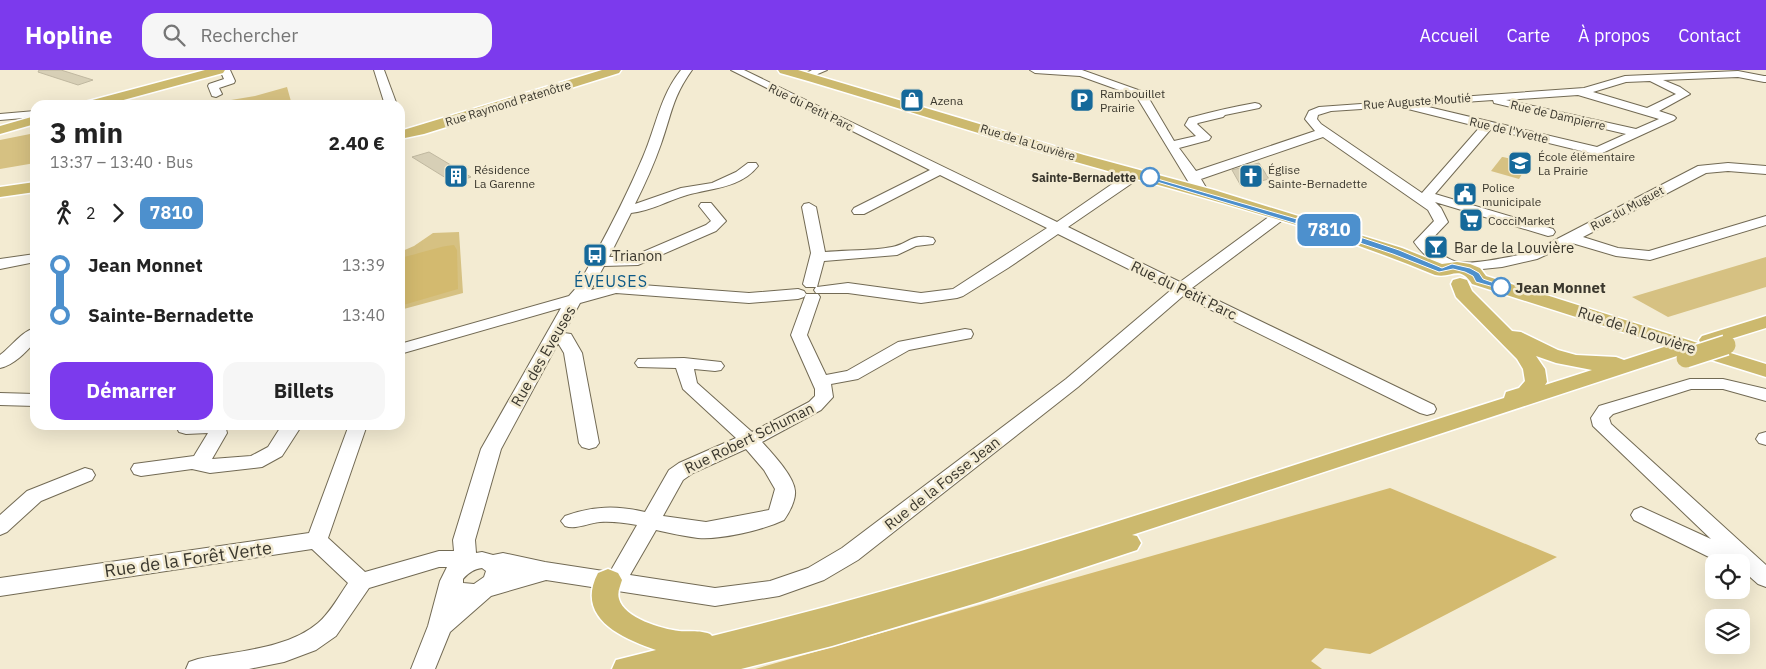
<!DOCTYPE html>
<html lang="fr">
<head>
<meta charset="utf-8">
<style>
	:root { --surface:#fff; --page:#f6f6f6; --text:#222; --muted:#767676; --accent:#7c3aed }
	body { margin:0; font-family:"IBM Plex Sans",sans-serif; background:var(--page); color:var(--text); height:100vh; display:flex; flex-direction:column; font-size:19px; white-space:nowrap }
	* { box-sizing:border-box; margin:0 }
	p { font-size:16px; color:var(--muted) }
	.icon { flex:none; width:28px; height:28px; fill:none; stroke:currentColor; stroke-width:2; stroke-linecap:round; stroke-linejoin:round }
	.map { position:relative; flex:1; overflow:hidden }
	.panel { position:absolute; left:30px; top:30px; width:375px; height:330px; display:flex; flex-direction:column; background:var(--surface); border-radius:15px; box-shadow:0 5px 20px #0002 }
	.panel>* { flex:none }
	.badge { padding:0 10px; border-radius:8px; font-size:18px; line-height:32px }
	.controls { position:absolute; left:1705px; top:484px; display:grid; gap:10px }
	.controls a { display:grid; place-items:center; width:45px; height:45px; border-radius:10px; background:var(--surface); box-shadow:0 5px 20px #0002; font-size:25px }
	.map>.badge { position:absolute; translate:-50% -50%; box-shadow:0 0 0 2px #fff }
	.legs { display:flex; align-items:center; gap:8px; height:55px; padding:0 20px; font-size:16px }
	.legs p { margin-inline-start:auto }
	.overview { display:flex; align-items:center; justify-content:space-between; height:85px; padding:0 20px }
	h1 { font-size:28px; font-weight:700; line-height:38px }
	.action { display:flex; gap:10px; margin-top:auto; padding:10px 20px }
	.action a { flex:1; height:58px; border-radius:15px; background:var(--accent); color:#fff; font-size:20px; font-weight:700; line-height:58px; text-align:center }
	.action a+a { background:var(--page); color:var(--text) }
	ul { padding:0 20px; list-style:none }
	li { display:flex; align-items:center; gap:18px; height:50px; font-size:19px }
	li i { display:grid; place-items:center; width:8px; height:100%; margin:0 6px; background:currentColor }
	li i::after { content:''; width:12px; height:12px; margin:-6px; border:4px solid; border-radius:50%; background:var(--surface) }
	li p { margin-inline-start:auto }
	li:first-child i { background:linear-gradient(#0000 50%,currentColor 0) }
	li:last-child i { background:linear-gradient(currentColor 50%,#0000 0) }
	header { display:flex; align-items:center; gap:30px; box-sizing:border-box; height:70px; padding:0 25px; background:var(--accent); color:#fff }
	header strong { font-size:24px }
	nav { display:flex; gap:28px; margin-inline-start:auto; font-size:18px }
	.search { width:350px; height:45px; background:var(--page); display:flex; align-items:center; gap:12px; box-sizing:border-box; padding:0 18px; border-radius:15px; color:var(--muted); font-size:19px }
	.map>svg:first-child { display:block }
</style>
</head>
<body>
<header>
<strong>Hopline</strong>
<div class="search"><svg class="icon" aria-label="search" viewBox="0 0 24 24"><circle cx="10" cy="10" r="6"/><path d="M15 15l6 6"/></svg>Rechercher</div>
<nav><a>Accueil</a><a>Carte</a><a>À propos</a><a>Contact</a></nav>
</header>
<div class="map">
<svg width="1766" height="599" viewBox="0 0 1766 599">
	<rect width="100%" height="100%" fill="#f3ebd2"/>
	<g fill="#d6c182">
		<polygon points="287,17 292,35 201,35 255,26"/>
		<polygon points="35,63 35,93 0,99 0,70"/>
		<polygon points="1502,87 1503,87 1529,93 1519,109 1491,101"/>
		<polygon points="459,162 463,223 400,240 400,182 414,176 433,163"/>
		<polygon points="1766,187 1766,217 1668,247 1632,227"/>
	</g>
	<g fill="#d3ba6f">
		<path d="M 454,175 L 457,180 L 458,219 L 400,236 L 400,188 C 419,184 435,177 454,175 Z"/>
		<polygon points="1390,418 1557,487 1370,584 1325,578 1311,591 1322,599 755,599"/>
	</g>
	<g fill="#d7cfb6" stroke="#c0b8a0">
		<polygon points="39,0 61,0 93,10 78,15 38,2"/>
		<polygon points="429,82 471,107 454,113 412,87"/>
		<polygon points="1259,93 1269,109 1241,116 1232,100"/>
	</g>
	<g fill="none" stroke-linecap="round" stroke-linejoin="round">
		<g stroke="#726a54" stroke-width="2">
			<g id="minor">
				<polygon points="220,0 230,0 235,11 234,13 219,18 222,24 216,27 212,26 208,16 209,14 224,9"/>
				<polygon points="374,0 384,0 397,35 385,35"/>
				<path d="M 681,0 L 692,0 C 672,28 672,43 661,74 C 654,94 645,114 635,134 L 681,118 L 712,113 L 736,102 L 748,93 L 756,93 L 758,96 C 741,118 712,118 687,125 C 669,130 651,141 631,143 L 609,187 L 631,187 L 706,155 L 711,151 L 699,136 L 701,133 L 711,133 L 726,151 L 716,161 L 638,195 L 604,196 L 591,220 L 615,213 L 749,223 L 798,219 L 804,221 L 806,224 L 804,227 L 798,229 L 749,233 L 616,223 L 580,233 L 564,263 L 571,264 L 582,283 L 599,373 L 596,377 L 589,379 L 582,377 L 579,373 L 564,283 L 558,273 L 501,379 L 475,470 L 476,483 L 482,482 L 493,485 L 503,483 L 545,492 L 610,502 L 637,455 C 625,453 612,451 600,452 C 588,453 576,460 565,456 L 561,451 L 565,446 C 593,436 616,435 645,442 L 669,400 L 679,393 L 736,368 L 683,319 L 676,298 L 638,297 L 635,293 L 638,289 L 684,288 L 721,292 L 724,296 L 721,300 L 715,301 L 694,299 L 697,313 L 752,362 L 809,332 L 815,326 L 815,319 L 791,265 L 806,224 L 818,224 L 820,227 L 807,265 L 826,305 L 847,301 L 898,272 L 965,259 L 971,260 L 973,264 L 971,268 L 909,280 L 858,309 L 831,314 L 833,327 L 821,340 L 762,372 C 772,383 794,406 795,421 C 796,430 789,443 784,450 C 763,460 721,470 698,468 C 683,466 670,463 656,460 L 630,505 L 715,518 L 770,511 L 808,498 L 842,478 L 1066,309 L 1171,220 L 1058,164 L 1008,198 L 963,226 L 957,228 L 921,233 L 848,223 L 816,223 L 814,220 L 816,217 L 806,217 L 803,214 L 811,183 L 802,137 L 804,134 L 809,133 L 816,137 L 825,182 C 847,180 871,181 892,177 C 908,174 912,163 933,168 L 935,171 L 933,174 L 916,176 L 897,185 L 824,191 L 817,217 L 848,213 L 921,223 L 953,219 L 1047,158 L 940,105 L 864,144 L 854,144 L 852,141 L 854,138 L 930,100 L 731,0 L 744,0 L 1057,152 L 1131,101 L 1141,101 L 1142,104 L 1141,107 L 1068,157 L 1180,212 L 1274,143 L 1284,143 L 1286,146 L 1284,149 L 1192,218 L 1434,335 L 1436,339 L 1434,343 L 1427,345 L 1420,343 L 1183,226 L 1078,317 L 858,490 L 824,510 L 779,526 L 715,536 L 546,510 L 491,526 L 450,562 L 435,599 L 411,599 L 428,556 L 440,511 L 447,497 L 439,497 L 369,518 L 336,566 L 316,580 L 284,592 L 249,599 L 186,599 L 189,592 L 198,589 C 236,581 288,579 318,553 C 330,543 339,526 348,513 L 312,479 L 0,526 L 0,508 L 309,463 L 349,355 L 367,355 L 328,468 L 365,502 L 439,481 L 454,481 L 453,470 L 481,379 L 561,238 L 400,284 L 400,274 L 569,226 L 577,217 C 601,175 624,132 643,87 C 656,57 660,26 681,0 ZM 746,379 L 764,400 L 775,419 L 769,440 L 706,452 L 663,446 L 683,410 L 693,403 ZM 482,498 L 486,501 L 484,507 L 474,514 L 463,513 L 463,509 C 468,503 474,499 482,498 Z"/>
				<polygon points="812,0 827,0 806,9 801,6"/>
				<path d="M 1030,0 L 1082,0 L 1141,21 L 1148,27 L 1174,71 L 1196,66 L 1185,55 L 1189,48 C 1211,42 1232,37 1255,33 L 1259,34 L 1261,36 L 1259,38 L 1225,45 L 1223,47 L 1198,53 L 1197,54 L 1211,67 L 1209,70 L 1179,78 L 1196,101 L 1315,61 L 1305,49 L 1309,41 L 1319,37 L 1584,18 L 1625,6 L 1738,1 L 1764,6 L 1766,6 L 1766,12 L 1764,12 L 1738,7 L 1663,10 L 1680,17 L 1690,24 L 1659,41 L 1674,46 L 1676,48 L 1674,50 L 1598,85 L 1491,59 L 1435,124 L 1553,159 L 1555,162 L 1553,165 L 1548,166 L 1435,132 L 1441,138 L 1448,152 L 1429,172 C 1434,179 1449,191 1458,192 C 1476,195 1513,186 1532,182 L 1698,96 L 1728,93 L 1766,96 L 1766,104 L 1728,101 L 1706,103 L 1583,167 L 1618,178 L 1649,181 L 1766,146 L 1766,155 L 1650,190 L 1616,186 L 1572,173 L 1537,189 L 1502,197 L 1453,202 C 1438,198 1422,184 1414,172 L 1434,151 L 1428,140 L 1323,67 L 1201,109 L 1208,121 L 1201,125 L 1194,121 L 1138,29 L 1133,25 L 1080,6 L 1035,3 ZM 1650,11 L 1676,24 L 1647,38 L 1593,22 L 1626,12 ZM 1578,25 L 1659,49 L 1636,59 L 1506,30 ZM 1493,30 L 1494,33 L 1626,64 L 1597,77 L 1420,35 ZM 1407,36 L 1408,39 L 1480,57 L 1422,123 L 1321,54 L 1317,49 L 1318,45 L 1331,41 Z"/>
				<polygon points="35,41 35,47 0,50 0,44"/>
				<polygon points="35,184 35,192 0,199 0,189"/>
				<path d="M 35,258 L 35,272 C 25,283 14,295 0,298 L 0,285 C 11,277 22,261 35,258 Z"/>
				<polygon points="1690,309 1723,309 1766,319 1766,331 1723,319 1691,319 1613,344 1609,348 1611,354 1766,495 1766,517 1758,514 1741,499 1741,492 1719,492 1634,450 1631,445 1634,440 1641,437 1711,469 1593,356 1591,348 1599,336"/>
				<polygon points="0,323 35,324 35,336 0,335"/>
				<polygon points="178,355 225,355 227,363 212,389 251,386 268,377 282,355 302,355 282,386 262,397 210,403 192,399 141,406 134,404 131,399 134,394 194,386 208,363 186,364 179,362 177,358"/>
				<polygon points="1766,362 1766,375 1759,373 1756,369 1759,364"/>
				<polygon points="85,398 92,400 95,405 92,410 41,431 7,462 0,465 0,445 27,421"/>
			</g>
		</g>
		<g stroke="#fff" stroke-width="3">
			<g id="major">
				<polygon points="205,0 225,0 223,3 105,35 83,35 85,32"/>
				<polygon points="602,0 621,0 619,3 424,64 400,69 400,61"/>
				<path d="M 778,0 L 798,0 L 1084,85 L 1214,120 L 1402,178 L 1442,194 L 1457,192 L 1470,194 L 1480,198 L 1486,206 L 1701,274 L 1699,270 L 1702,266 L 1766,246 L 1766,258 L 1708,276 L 1766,294 L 1766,307 L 1679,280 L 1680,282 L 1677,286 L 1132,465 L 1137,466 L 1141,473 L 1137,480 L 980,532 L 832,576 L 741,599 L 612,599 L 616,590 L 656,580 C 620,568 575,547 598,503 L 608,499 L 618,503 L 622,510 C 620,517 617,522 619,529 C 624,548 662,559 679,561 C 691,562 699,560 710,564 L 712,566 C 979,501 1241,411 1504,328 L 1506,322 L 1519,318 L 1525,311 L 1523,299 L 1517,289 L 1456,227 L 1451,214 L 1453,210 L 1460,208 L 1467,210 L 1472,221 L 1512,261 L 1521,262 L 1558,280 L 1576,285 L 1616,287 L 1624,290 L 1667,276 L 1472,214 C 1459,194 1452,209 1435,205 C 1320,157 1196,126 1076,92 C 977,64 879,31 780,3 ZM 1536,286 L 1556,293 L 1592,300 L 1545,315 L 1547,312 L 1545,299 Z"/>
				<polygon points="35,46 35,54 0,64 0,56"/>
				<polygon points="35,112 35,122 0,127 0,117"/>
			</g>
		</g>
		<use href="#minor" fill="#fff" fill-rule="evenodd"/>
		<use href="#major" fill="#ccb96e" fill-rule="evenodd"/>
		<g stroke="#fff" stroke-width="22" stroke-linecap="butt">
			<polyline id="major-bridge" points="1686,288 1726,275"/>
		</g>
		<use href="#major-bridge" stroke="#ccb96e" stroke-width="19"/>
	</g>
	<polygon fill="#4d90cd" stroke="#fff" points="1147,106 1363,168 1399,180 1442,198 1452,194 1470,198 1479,203 1483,209 1506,217 1501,219 1476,212 1473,206 1465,202 1453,199 1439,202 1393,184 1357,172 1147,109"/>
	<defs>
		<g id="shop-square" transform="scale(1.25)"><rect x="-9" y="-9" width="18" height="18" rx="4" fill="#16699a" stroke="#f3ebd2"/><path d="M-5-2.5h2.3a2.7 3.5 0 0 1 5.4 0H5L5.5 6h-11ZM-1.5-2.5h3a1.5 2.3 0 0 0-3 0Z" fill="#fff"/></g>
		<g id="parking-square" transform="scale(1.25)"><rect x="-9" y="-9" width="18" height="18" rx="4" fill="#16699a" stroke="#f3ebd2"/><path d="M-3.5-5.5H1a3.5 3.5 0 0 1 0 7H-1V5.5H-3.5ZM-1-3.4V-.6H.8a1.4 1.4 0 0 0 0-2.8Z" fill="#fff"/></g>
		<g id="school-square" transform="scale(1.25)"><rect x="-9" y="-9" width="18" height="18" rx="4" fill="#16699a" stroke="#f3ebd2"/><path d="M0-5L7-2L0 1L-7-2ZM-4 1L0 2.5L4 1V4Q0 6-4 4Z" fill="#fff"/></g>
		<g id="building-square" transform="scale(1.25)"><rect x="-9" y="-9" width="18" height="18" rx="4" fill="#16699a" stroke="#f3ebd2"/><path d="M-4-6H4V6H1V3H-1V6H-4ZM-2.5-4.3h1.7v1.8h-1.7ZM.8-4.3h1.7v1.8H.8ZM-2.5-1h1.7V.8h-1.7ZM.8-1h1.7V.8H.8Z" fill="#fff"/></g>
		<g id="church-square" transform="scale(1.25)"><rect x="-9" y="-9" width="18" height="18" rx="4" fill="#16699a" stroke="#f3ebd2"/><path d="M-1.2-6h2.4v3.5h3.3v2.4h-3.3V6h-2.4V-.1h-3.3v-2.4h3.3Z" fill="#fff"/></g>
		<g id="civic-square" transform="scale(1.25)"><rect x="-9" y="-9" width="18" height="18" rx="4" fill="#16699a" stroke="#f3ebd2"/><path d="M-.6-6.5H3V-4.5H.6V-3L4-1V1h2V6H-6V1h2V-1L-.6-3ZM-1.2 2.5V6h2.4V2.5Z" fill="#fff"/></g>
		<g id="supermarket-square" transform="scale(1.25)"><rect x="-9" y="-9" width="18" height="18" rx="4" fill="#16699a" stroke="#f3ebd2"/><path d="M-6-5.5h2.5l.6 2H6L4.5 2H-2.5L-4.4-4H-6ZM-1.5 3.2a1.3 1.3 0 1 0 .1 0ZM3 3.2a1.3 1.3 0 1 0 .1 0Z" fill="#fff"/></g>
		<g id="bar-square" transform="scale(1.25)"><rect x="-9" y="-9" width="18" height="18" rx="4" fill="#16699a" stroke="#f3ebd2"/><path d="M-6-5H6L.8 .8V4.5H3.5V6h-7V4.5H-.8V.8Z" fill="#fff"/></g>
		<g id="bus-square" transform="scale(1.25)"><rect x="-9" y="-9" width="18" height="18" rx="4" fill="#16699a" stroke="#f3ebd2"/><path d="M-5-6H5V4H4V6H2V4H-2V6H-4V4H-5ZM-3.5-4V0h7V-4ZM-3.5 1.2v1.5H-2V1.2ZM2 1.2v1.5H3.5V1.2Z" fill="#fff"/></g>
	</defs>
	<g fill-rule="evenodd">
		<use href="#shop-square" x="912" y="30"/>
		<use href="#parking-square" x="1082" y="30"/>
		<use href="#school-square" x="1520" y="93"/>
		<use href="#building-square" x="456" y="106"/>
		<use href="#church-square" x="1251" y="106"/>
		<use href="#civic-square" x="1465" y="124"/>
		<use href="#supermarket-square" x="1471" y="150"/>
		<use href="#bar-square" x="1436" y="177"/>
		<use href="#bus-square" x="595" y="185"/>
	</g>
	<g fill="#fff" stroke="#4d90cd" stroke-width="2.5">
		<circle cx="1150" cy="107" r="9"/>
		<circle cx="1501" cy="217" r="9"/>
	</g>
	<g text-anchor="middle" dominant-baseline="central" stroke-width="5" stroke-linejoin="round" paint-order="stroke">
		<g font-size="12" fill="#3a372d" stroke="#f3ebd2" text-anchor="start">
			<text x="1100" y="23">Rambouillet<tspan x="1100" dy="14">Prairie</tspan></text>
			<text x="930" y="30">Azena</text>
			<text x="1538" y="86">École élémentaire<tspan x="1538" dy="14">La Prairie</tspan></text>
			<text x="474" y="99">Résidence<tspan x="474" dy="14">La Garenne</tspan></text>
			<text x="1268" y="99">Église<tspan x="1268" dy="14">Sainte-Bernadette</tspan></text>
			<text x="1482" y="117">Police<tspan x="1482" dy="14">municipale</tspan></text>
			<text x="1488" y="150">CocciMarket</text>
		</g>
		<g font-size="12" fill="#3a372d" stroke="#f3ebd2">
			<text transform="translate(1417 31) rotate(-4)">Rue Auguste Moutié</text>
			<text transform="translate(508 33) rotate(-17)">Rue Raymond Patenôtre</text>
			<text transform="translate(811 37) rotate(26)">Rue du Petit Parc</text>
			<text transform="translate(1558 45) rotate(13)">Rue de Dampierre</text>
			<text transform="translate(1509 60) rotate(13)">Rue de l'Yvette</text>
			<text transform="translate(1028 72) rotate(17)">Rue de la Louvière</text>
			<text transform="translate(1627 138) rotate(-28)">Rue du Muguet</text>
		</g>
		<g font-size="12" font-weight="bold" fill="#3a372d" stroke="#f3ebd2" text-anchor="end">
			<text x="1136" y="107">Sainte-Bernadette</text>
		</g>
		<g font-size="15" fill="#3a372d" stroke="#f3ebd2" text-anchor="start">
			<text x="1454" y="177">Bar de la Louvière</text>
			<text x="612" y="185">Trianon</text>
		</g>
		<g font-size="15" font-weight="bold" fill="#3a372d" stroke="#f3ebd2" text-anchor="start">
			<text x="1515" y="217">Jean Monnet</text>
		</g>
		<g font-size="15" fill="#3a372d" stroke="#f3ebd2">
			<text transform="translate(1184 220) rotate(26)">Rue du Petit Parc</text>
			<text transform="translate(1637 260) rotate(18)">Rue de la Louvière</text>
			<text transform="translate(543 286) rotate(-60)">Rue des Eveuses</text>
			<text transform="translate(749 368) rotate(-26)">Rue Robert Schuman</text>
			<text transform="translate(942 413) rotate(-38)">Rue de la Fosse Jean</text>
		</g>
		<g font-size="16" letter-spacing="1" fill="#0d5a87" stroke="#f3ebd2">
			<text x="611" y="211">ÉVEUSES</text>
		</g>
		<g font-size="18" fill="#3a372d" stroke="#f3ebd2">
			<text transform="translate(188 489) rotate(-8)">Rue de la Forêt Verte</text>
		</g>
	</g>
</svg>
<div class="controls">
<a><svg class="icon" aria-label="locate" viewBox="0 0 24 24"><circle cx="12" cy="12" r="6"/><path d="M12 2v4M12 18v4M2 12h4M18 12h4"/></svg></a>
<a><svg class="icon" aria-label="layers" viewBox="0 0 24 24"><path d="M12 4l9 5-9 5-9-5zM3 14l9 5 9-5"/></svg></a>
</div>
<b class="badge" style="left:1329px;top:160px;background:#4d90cd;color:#fff">7810</b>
<section class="panel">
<div class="overview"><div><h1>3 min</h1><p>13:37 – 13:40 · Bus</p></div><b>2.40 €</b></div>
<div class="legs"><svg class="icon" aria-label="walk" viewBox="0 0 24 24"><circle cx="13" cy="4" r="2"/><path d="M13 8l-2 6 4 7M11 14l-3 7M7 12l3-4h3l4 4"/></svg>2<svg class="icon" aria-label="forward" viewBox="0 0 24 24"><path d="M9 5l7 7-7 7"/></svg><b class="badge" style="background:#4d90cd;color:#fff">7810</b></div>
<ul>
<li><i style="color:#4d90cd"></i><b>Jean Monnet</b><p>13:39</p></li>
<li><i style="color:#4d90cd"></i><b>Sainte-Bernadette</b><p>13:40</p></li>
</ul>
<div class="action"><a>Démarrer</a><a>Billets</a></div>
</section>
</div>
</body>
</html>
